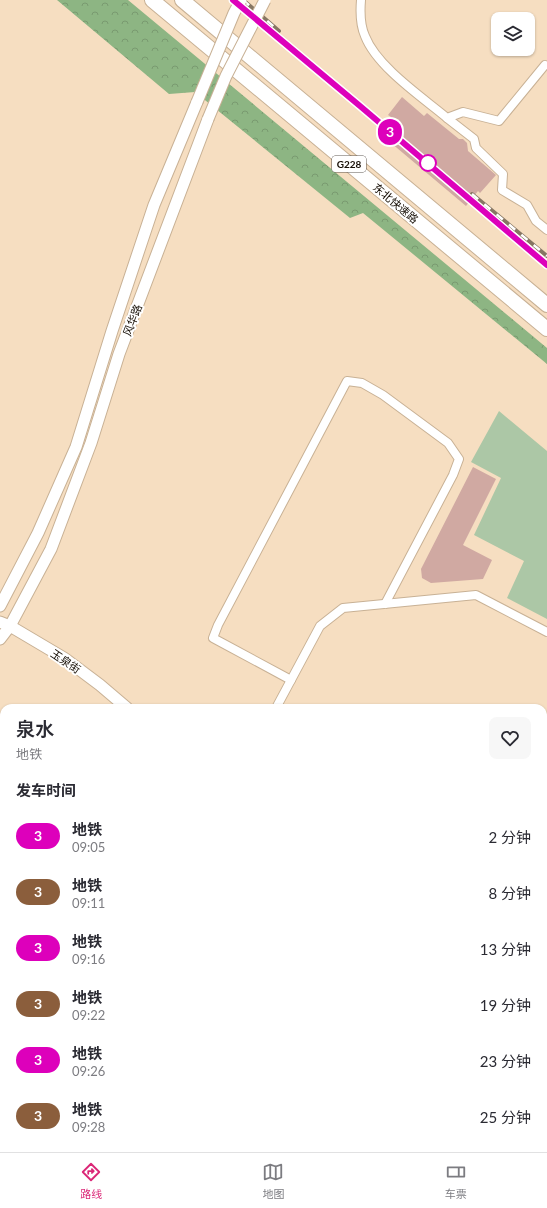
<!DOCTYPE html>
<html lang="zh">
<head>
<meta charset="utf-8">
<style>
	:root { --surface:#fff; --page:#f7f7f7; --text:#2b2b33; --muted:#7c7c81; --line:#e1e1e2; --accent:#db2777 }
	body { margin:0; font-family:Lato,"Noto Sans SC",sans-serif; background:var(--page); color:var(--text); height:100vh; display:flex; flex-direction:column; font-size:15px; white-space:nowrap }
	* { box-sizing:border-box; margin:0 }
	p { font-size:13px; color:var(--muted) }
	.icon { flex:none; width:22px; height:22px; fill:none; stroke:currentColor; stroke-width:2; stroke-linecap:round; stroke-linejoin:round }
	.map { position:relative; flex:1; overflow:hidden }
	.side { position:absolute; left:0px; top:704px; width:547px; height:448px; display:flex; flex-direction:column; background:var(--surface); border-radius:12px 12px 0 0; box-shadow:0 1px 3px #0004 }
	.side>* { flex:none }
	.badge { padding:0 8px; border-radius:13px; font-size:14px; line-height:26px }
	.controls { position:absolute; left:491px; top:12px; display:grid; gap:8px }
	.controls a { display:grid; place-items:center; width:44px; height:44px; border-radius:8px; background:var(--surface); box-shadow:0 1px 3px #0004; font-size:20px }
	.map>.badge { position:absolute; translate:-50% -50%; box-shadow:0 0 0 2px #fff }
	h2 { padding:0 16px; font-size:15px; line-height:36px }
	.round { display:grid; place-items:center; flex:none; width:42px; height:42px; border-radius:8px; background:var(--page) }
	.headline { display:flex; align-items:center; justify-content:space-between; height:68px; padding:0 16px }
	h1 { font-size:19px; font-weight:600; line-height:30px }
	ul { padding:0; list-style:none }
	li { display:flex; align-items:center; gap:12px; height:56px; padding:0 16px }
	li div { flex:1 }
	li b { display:block; font-size:15px }
	li em { font-style:normal }
	li .badge { min-width:44px; font-weight:700; text-align:center }
	.tab-bar { display:flex; justify-content:space-around; align-items:center; height:56px; border-top:1px solid var(--line); background:var(--surface); font-size:11px; color:var(--muted) }
	.tab-bar a { display:grid; justify-items:center; gap:2px }
	.tab-bar .on { color:var(--accent) }
	.map>svg:first-child { display:block }
</style>
</head>
<body>
<div class="map">
<svg width="547" height="1152" viewBox="0 0 547 1152">
	<defs>
		<pattern id="forest-crowns" width="20" height="18" patternUnits="userSpaceOnUse"><rect width="20" height="18" fill="#8db583"/><path d="M2 6a3 3 0 1 1 6 0M12 15a3 3 0 1 1 6 0" fill="none" stroke="#799a70"/></pattern>
	</defs>
	<rect width="100%" height="100%" fill="#f6dec1"/>
	<polygon fill="url(#forest-crowns)" points="57,0 128,0 547,348 547,364 363,213 350,218 195,92 169,94"/>
	<polygon fill="#acc7a6" points="499,411 547,451 547,619 507,598 524,561 474,535 501,478 471,462"/>
	<g fill="#d0a9a2">
		<polygon points="402,97 424,116 427,113 459,139 463,139 467,143 468,151 496,175 480,193 478,191 466,206 378,132 391,117 388,115"/>
		<polygon points="473,467 496,479 463,545 492,560 483,579 431,583 422,578 421,569"/>
	</g>
	<g fill="none" stroke-linecap="round" stroke-linejoin="round">
		<g stroke="#c8b195" stroke-width="10">
			<g id="minor">
				<path d="M 361,0 C 360,12 360,25 365,36 C 377,67 422,97 447,118 L 463,112 L 499,121 L 545,65"/>
				<polyline points="447,118 474,139 476,148 503,174 502,190 527,205 536,221 547,230"/>
				<polyline points="291,680 213,638 218,625 347,381 362,383 383,395 448,443 459,459 453,475 385,604"/>
				<polyline points="276,708 320,626 343,608 476,595 547,632"/>
				<polyline points="0,767 4,763"/>
				<polyline points="0,950 2,941"/>
				<polyline points="543,971 547,971"/>
				<polyline points="543,1109 547,1110"/>
				<polyline points="0,1116 4,1112"/>
				<polyline points="191,1148 193,1152"/>
				<polyline points="263,1148 264,1152"/>
			</g>
		</g>
		<g stroke="#c8b195" stroke-width="13">
			<g id="tertiary">
				<polyline points="0,606 38,533 76,447 112,331 154,205 197,102"/>
				<polyline points="0,622 10,626 64,658 100,685 127,708"/>
				<polyline points="0,639 10,626 51,549 91,443 119,354 208,119"/>
				<polyline points="312,1152 312,1148"/>
			</g>
		</g>
		<g stroke="#c8b195" stroke-width="16">
			<g id="trunk">
				<polyline points="152,0 547,329"/>
				<polyline points="182,0 547,305"/>
			</g>
		</g>
		<use href="#minor" stroke="#fff" stroke-width="8"/>
		<use href="#tertiary" stroke="#fff" stroke-width="11"/>
		<use href="#trunk" stroke="#fff" stroke-width="14"/>
		<g stroke="#867663" stroke-width="4">
			<g id="rail">
				<polyline points="233,0 360,106 547,265"/>
				<polyline points="243,0 279,31"/>
				<polyline points="472,194 547,256"/>
			</g>
		</g>
		<use href="#rail" stroke="#fff" stroke-width="2.5" stroke-dasharray="8" stroke-linecap="butt"/>
		<g stroke="#c8b195" stroke-width="13" stroke-linecap="butt">
			<g id="tertiary-bridge">
				<polyline points="197,102 234,13 241,0"/>
				<polyline points="208,119 226,76 265,0"/>
			</g>
		</g>
		<use href="#tertiary-bridge" stroke="#fff" stroke-width="11"/>
	</g>
	<g fill="none" stroke-linecap="round" stroke-linejoin="round">
		<g stroke="#fff" stroke-width="9">
			<polyline id="line" points="233,0 360,106 547,265"/>
		</g>
		<use href="#line" stroke="#d0b" stroke-width="6"/>
	</g>
	<circle fill="#fff" stroke="#d0b" stroke-width="2" cx="428" cy="163" r="8"/>
	<g text-anchor="middle" dominant-baseline="central" stroke-width="4" stroke-linejoin="round" paint-order="stroke">
		<rect fill="#fff" stroke="#5c5650" stroke-width="1" x="332" y="156" width="34" height="16" rx="3"/>
		<g font-size="10" font-weight="bold" fill="#160e05">
			<text x="349" y="164">G228</text>
		</g>
		<g font-size="11" fill="#160e05" stroke="#fff">
			<text transform="translate(396 203) rotate(40)">东北快速路</text>
			<text transform="translate(132 320) rotate(-69)">风华路</text>
			<text transform="translate(66 661) rotate(34)">玉泉街</text>
		</g>
	</g>
</svg>
<div class="controls">
<a><svg class="icon" aria-label="layers" viewBox="0 0 24 24"><path d="M12 4l9 5-9 5-9-5zM3 14l9 5 9-5"/></svg></a>
</div>
<b class="badge" style="left:390px;top:132px;background:#d0b;color:#fff">3</b>
<section class="side">
<div class="headline"><div><h1>泉水</h1><p>地铁</p></div><a class="round"><svg class="icon" aria-label="heart" viewBox="0 0 24 24"><path d="M12 20l-8-8c-3-5 5-10 8-4 3-6 11-1 8 4z"/></svg></a></div>
<h2>发车时间</h2>
<ul>
<li><span class="badge" style="background:#d0b;color:#fff">3</span><div><b>地铁</b><p>09:05</p></div><em>2 分钟</em></li>
<li><span class="badge" style="background:#8b5e3c;color:#fff">3</span><div><b>地铁</b><p>09:11</p></div><em>8 分钟</em></li>
<li><span class="badge" style="background:#d0b;color:#fff">3</span><div><b>地铁</b><p>09:16</p></div><em>13 分钟</em></li>
<li><span class="badge" style="background:#8b5e3c;color:#fff">3</span><div><b>地铁</b><p>09:22</p></div><em>19 分钟</em></li>
<li><span class="badge" style="background:#d0b;color:#fff">3</span><div><b>地铁</b><p>09:26</p></div><em>23 分钟</em></li>
<li><span class="badge" style="background:#8b5e3c;color:#fff">3</span><div><b>地铁</b><p>09:28</p></div><em>25 分钟</em></li>
</ul>
</section>
</div>
<nav class="tab-bar">
<a class="on"><svg class="icon" aria-label="directions" viewBox="0 0 24 24"><path d="M12 3l9 9-9 9-9-9zM9 14v-3h6M13 9l2 2-2 2"/></svg>路线</a>
<a><svg class="icon" aria-label="map" viewBox="0 0 24 24"><path d="M3 6l6-2 6 2 6-2v14l-6 2-6-2-6 2zM9 4v14M15 6v14"/></svg>地图</a>
<a><svg class="icon" aria-label="tickets" viewBox="0 0 24 24"><path d="M3 7h18v10H3zM15 7v10"/></svg>车票</a>
</nav>
</body>
</html>
